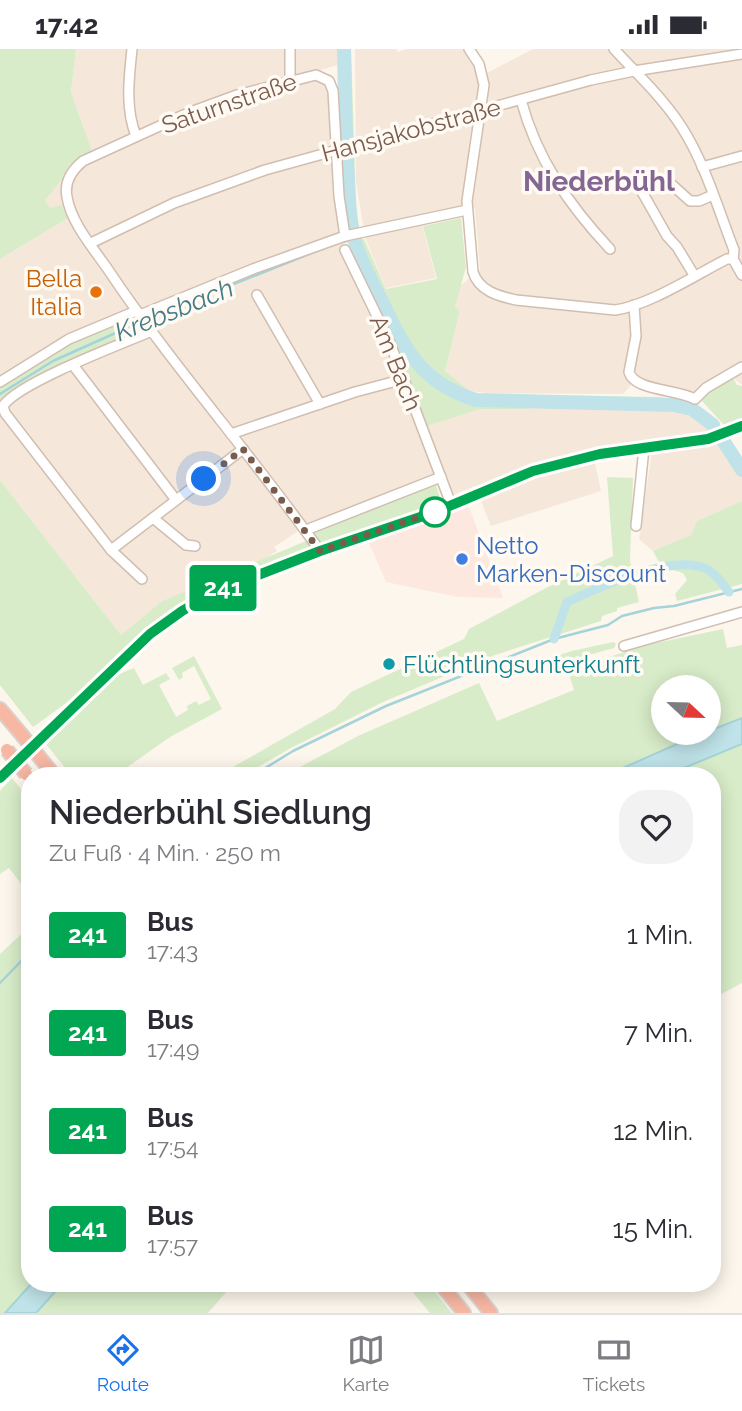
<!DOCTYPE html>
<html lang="de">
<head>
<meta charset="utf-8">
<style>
	:root { --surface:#fff; --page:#f2f2f3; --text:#2b2b33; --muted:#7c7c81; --line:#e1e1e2; --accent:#1a73e8 }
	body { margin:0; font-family:Raleway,sans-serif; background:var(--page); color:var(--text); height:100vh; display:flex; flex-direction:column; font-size:26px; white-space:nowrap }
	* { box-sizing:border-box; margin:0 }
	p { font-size:23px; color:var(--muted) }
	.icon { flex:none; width:38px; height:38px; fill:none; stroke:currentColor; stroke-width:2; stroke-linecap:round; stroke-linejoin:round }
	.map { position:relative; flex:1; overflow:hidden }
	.details { position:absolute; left:21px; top:718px; width:700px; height:525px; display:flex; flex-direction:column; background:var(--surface); border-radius:28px; box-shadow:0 4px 18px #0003 }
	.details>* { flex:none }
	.badge { padding:0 14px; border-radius:5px; font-size:24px; line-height:46px }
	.needle { width:46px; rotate:112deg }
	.controls { position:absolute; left:651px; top:626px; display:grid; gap:14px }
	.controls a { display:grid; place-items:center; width:70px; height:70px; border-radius:50%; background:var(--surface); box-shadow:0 4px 18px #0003; font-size:35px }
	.you { position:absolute; width:35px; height:35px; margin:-18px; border:5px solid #fff; border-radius:50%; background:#1a73e8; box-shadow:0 0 0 10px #1a73e833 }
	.map>.badge { position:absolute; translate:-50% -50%; box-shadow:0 0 0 4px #fff }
	.round { display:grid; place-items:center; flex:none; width:74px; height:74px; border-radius:28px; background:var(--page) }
	.head { display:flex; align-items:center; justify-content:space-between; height:119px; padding:0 28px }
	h1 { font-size:33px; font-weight:600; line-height:52px }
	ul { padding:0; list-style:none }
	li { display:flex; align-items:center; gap:21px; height:98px; padding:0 28px }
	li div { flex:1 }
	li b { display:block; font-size:26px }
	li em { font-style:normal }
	li .badge { min-width:77px; font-weight:700; text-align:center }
	.status { display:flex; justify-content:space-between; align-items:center; height:49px; padding:0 35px; background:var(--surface); direction:ltr }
	.status svg { height:19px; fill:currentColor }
	.tab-bar { display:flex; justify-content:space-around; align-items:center; height:98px; border-top:2px solid var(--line); background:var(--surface); font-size:19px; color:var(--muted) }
	.tab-bar a { display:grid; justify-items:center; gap:4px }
	.tab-bar .current { color:var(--accent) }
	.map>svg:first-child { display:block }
</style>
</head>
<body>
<div class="status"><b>17:42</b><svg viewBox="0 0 49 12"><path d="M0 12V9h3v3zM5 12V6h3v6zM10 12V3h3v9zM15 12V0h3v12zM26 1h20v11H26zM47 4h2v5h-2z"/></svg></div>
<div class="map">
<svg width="742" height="1264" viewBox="0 0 742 1264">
	<rect width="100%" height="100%" fill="#fdf6ec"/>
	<g fill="#f5e8da">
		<polygon points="76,0 337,0 337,16 321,21 328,44 339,184 344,202 389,300 418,379 481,360 568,358 643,359 688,363 714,382 742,428 742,452 697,472 692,486 653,502 639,490 653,395 592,400 601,442 491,477 475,437 453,446 444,424 309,475 274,498 277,502 261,512 162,552 121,586 0,431 0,210 68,169 50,159 44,151 60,133 70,115 92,102 71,43"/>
		<polygon points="355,0 397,0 397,3 407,0 462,0 473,11 479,28 533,0 742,0 742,336 728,325 695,347 636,331 623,345 485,344 469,342 456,333 445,322 460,261 455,259 459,238 480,220 475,159 420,168 436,229 386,239 365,189 356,132"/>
	</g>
	<polygon fill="#fde8e0" points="469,458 503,549 458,548 386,533 369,494 450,462"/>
	<g fill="#d8ecc9">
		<polygon points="0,0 76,0 71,43 92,102 70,115 60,133 45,151 50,159 61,156 68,169 0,210"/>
		<polygon points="338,0 351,0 354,90 340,94"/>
		<polygon points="355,101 354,139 359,179 349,181 339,105"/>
		<path d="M 461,169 L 466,218 L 455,258 L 460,261 L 445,322 L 473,345 L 659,348 L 691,353 L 694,356 L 660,351 L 477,348 C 408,330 382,250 357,191 L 364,190 L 386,240 L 437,230 L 423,177 Z"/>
		<polygon points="348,194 354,196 393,281 422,326 438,339 473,355 526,357 527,360 481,360 426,377 393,292"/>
		<polygon points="135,269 142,280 31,331 0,353 0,338 71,295"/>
		<polygon points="732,327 737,336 742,337 742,370 725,377 702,352 712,339"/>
		<polygon points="607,428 633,429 630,511 639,553 617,559 617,562 602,567 601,572 495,606 383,653 291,699 244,726 219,726 335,660 351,643 464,590 469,580 546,539 613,507"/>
		<polygon points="0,431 121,586 162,552 306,492 308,492 311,498 309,501 264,519 130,598 66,654 33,678 0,636"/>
		<polygon points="436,436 441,452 329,494 321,493 314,486 317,480"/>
		<polygon points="742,452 742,535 677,552 675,545 687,531 683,524 666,519 660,515 653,502 691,486 697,472"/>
		<polygon points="723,580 727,599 742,596 742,669 709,682 709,639 663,639 663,684 703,684 607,726 285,726 358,687 479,634 497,672 574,641 568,622 642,597"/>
		<polygon points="613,593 616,595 614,599 519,625 518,619 572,602"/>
		<polygon points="194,607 222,660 170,688 116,726 71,726 45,694 117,626 134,619 143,636 166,624 170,630 159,636 176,668 188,661 187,657 196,652 199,656 211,650 194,617 182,624 183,628 179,631 172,619"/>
		<polygon points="742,695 742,934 712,950 712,726 667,726"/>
		<polygon points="12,729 30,751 30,846 9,819 0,825 0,742"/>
		<polygon points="30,877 30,1234 32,1234 5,1264 0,1264 0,905"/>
		<polygon points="63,1234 234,1234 208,1264 36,1264"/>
		<polygon points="405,1234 428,1234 452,1264 430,1264"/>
	</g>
	<g fill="#bfe3e8" stroke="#a5d3da" stroke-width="2">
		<polygon points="742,669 742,695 667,726 607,726 684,692 709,684 709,682"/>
		<polygon points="32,1234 63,1234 36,1264 5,1264"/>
	</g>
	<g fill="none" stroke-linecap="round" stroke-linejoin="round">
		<g stroke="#a5d3da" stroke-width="2.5">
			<polyline points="338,194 355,190"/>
			<polyline points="146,270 332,196"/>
			<polyline points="0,345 53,312 140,273"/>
			<polyline points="254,726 293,702 386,657 554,590 608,576 622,567 654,559 674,557 742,540"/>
			<polyline points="0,934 30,903"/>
		</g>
		<path stroke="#bfe3e8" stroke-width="9" d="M 554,590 L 567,553 C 601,538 671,504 707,520 C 716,524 723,536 729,543"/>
		<g stroke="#bfe3e8" stroke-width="14">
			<path d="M 344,0 C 345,43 345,86 348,128 C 349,149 349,171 355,192 C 362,217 377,241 388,265 C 409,309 428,336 476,351 L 674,356 L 692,360 L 713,376"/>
			<polyline points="724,393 742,421"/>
		</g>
		<g stroke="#d1beb0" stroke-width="12">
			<g id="minor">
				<path d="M 132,0 C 129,29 125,59 136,87"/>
				<polyline points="290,0 290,31"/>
				<path d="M 469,0 L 479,15 L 484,36 L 467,152 L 473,223 C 479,242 498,247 516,251 L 615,261 C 648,257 697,225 727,210 L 733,210"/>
				<path d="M 614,0 C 637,25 663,49 681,77 C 705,114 718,160 734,201 L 733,210 L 742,226"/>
				<path d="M 521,51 C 537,110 568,155 610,200"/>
				<polyline points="702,118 742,107"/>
				<polyline points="669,133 690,152 699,152 713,146"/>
				<polyline points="641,141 667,187 677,198 694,226"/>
				<polyline points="91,194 174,154 265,121 591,31 634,22 742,5"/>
				<polyline points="345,201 390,294 451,455"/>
				<polyline points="257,246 320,355"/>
				<path d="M 634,256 L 636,287 L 629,323 C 634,342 678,340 695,350 L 706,339 L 742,318"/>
				<polyline points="140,266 253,220 345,187 467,161"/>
				<polyline points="73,316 176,451"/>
				<polyline points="0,333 69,290 136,262"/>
				<polyline points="231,385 355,343 404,330"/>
				<polyline points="153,469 186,496 195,497"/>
				<polyline points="636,477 644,399"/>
				<polyline points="306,481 441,428"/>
				<polyline points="111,501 243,400"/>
				<path d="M 320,502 C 252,406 174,319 109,222 C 94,200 71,174 67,148 C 64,133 72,121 83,112 L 188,64 L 237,46 L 316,26 L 329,32 L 333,42 L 339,147 L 345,187"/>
				<path d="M 142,530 L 111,501 L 5,364 L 3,357 C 18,334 121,295 152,282"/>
				<polyline points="624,597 742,563"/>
			</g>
		</g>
		<g stroke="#dad1cd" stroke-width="14">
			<polyline id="major" points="0,729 150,585 182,562 217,542 320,502 417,469 533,422 600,405 708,390 742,377"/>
		</g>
		<g stroke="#dad1cd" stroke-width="16">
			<g id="highway">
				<polyline points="0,660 22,686"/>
				<polyline points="41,710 54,726"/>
				<polyline points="440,1234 464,1264"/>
				<polyline points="467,1234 491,1264"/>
			</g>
		</g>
		<use href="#minor" stroke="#fff" stroke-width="9"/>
		<use href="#major" stroke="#fbd9a5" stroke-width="10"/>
		<use href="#highway" stroke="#f7b7a3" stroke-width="12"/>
		<g stroke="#dad1cd" stroke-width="16" stroke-linecap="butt">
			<g id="highway-bridge">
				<polyline points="22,686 41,710"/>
				<polyline points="7,701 26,725"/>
			</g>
		</g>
		<use href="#highway-bridge" stroke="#f7b7a3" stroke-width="12"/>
	</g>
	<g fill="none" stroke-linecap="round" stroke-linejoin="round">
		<g stroke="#fff" stroke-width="16">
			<polyline id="line" points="0,729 150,585 182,562 217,542 320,502 435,463 533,422 600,405 708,390 742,377"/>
		</g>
		<use href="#line" stroke="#00a651" stroke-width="10"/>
		<polyline stroke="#7a5c4d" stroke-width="7" stroke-dasharray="0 12.6" points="204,430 243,400 320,502 435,463"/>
	</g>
	<circle fill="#e8710a" stroke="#fffaf3" stroke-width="2.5" cx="96" cy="243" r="7"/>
	<circle fill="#fff" stroke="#00a651" stroke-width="3.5" cx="435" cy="463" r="14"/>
	<circle fill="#3f7fe0" stroke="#fffaf3" stroke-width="2.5" cx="462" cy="510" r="7"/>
	<circle fill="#0f9aa8" stroke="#fffaf3" stroke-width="2.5" cx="389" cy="615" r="7"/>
	<g text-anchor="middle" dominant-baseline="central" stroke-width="7" stroke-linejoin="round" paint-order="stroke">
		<g font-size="24" fill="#7a5c4d" stroke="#fffaf3">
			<text transform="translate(229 54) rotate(-19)">Saturnstraße</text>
			<text transform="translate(411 81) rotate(-15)">Hansjakobstraße</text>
			<text transform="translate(396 314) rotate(68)">Am Bach</text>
		</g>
		<g font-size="24" fill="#c56008" stroke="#fffaf3" text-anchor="end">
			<text x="82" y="229">Bella<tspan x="82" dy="28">Italia</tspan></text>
		</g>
		<g font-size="24" fill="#366cbe" stroke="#fffaf3" text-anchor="start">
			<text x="476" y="496">Netto<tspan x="476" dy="28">Marken-Discount</tspan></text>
		</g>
		<g font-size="24" fill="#0d838f" stroke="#fffaf3" text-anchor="start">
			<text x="403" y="615">Flüchtlingsunterkunft</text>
		</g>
		<g font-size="26" font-style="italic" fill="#437c86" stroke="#fffaf3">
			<text transform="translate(174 261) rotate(-22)">Krebsbach</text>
		</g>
		<g font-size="28" font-weight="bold" fill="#846695" stroke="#fffaf3">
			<text x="599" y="132">Niederbühl</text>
		</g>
	</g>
</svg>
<div class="controls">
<a><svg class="needle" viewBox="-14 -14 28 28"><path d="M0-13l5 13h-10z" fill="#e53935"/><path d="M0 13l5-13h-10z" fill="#7c7c81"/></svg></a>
</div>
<div class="you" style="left:204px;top:430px"></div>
<b class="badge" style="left:223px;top:539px;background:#00a651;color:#fff">241</b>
<section class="details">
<div class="head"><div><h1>Niederbühl Siedlung</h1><p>Zu Fuß · 4 Min. · 250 m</p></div><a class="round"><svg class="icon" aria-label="heart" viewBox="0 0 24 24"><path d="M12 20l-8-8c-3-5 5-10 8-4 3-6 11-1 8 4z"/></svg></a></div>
<ul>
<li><span class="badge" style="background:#00a651;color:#fff">241</span><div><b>Bus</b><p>17:43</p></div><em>1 Min.</em></li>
<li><span class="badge" style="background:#00a651;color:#fff">241</span><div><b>Bus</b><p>17:49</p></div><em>7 Min.</em></li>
<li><span class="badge" style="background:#00a651;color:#fff">241</span><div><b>Bus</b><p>17:54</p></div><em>12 Min.</em></li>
<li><span class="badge" style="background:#00a651;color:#fff">241</span><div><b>Bus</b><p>17:57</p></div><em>15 Min.</em></li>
</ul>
</section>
</div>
<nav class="tab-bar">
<a class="current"><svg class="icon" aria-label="directions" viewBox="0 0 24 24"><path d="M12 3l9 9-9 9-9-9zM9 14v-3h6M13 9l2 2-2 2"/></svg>Route</a>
<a><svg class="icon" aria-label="map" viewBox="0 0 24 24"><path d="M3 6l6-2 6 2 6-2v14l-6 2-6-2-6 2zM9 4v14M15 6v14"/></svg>Karte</a>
<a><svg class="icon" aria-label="tickets" viewBox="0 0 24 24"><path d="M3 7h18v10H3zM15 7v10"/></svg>Tickets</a>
</nav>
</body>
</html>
